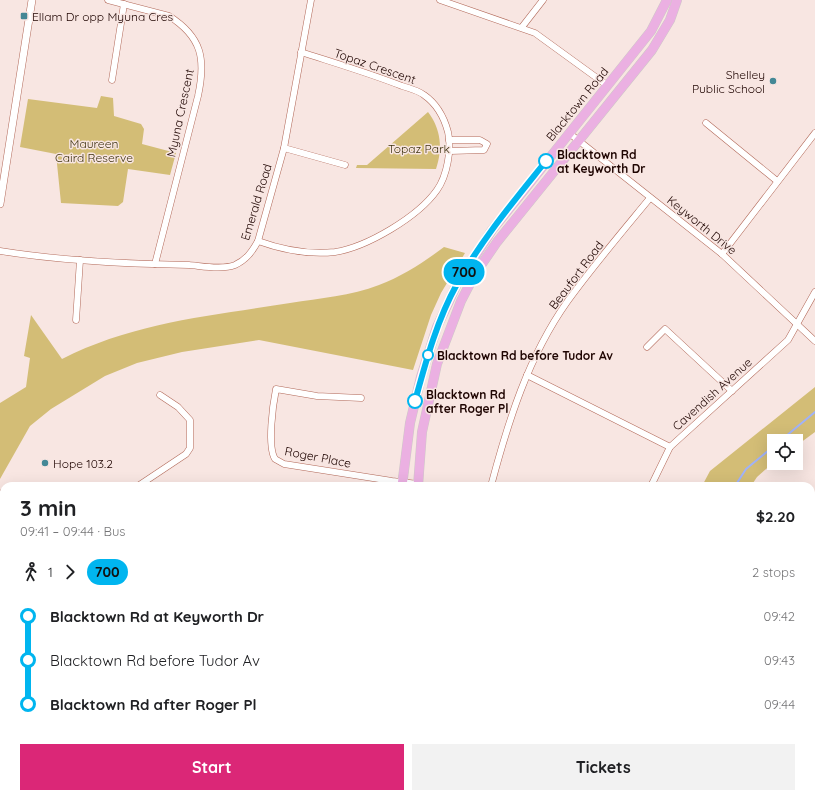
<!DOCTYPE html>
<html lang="en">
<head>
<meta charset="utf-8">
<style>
	:root { --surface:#fff; --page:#f2f2f2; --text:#202124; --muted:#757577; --accent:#db2777 }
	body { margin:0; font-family:Quicksand,sans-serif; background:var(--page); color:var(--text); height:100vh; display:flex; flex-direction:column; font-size:15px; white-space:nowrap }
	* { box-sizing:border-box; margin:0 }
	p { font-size:13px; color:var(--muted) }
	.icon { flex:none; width:22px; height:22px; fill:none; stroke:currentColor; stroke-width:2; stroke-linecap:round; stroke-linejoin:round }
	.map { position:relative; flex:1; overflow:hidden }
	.sheet { position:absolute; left:0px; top:482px; width:815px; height:316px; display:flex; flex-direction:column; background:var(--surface); border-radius:12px 12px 0 0; box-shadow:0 4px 16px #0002 }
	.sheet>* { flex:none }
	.badge { padding:0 8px; border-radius:13px; font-size:14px; line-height:26px }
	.tools { position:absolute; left:767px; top:434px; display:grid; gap:8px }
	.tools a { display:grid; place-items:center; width:36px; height:36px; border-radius:0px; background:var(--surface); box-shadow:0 4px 16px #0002; font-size:20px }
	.map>.badge { position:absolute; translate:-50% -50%; box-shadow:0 0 0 2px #fff }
	.legs { display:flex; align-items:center; gap:6px; height:44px; padding:0 20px; font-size:13px }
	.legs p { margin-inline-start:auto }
	.summary { display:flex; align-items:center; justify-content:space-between; height:68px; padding:0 20px }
	h1 { font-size:22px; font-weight:700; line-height:30px }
	.button { display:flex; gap:8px; margin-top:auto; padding:8px 20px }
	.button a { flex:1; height:46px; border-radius:0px; background:var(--accent); color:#fff; font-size:16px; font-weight:700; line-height:46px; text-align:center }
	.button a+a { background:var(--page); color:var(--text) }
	ul { padding:0 20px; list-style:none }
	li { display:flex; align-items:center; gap:14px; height:44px; font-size:15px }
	li i { display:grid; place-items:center; width:6px; height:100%; margin:0 5px; background:currentColor }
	li i::after { content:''; width:10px; height:10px; margin:-5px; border:3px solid; border-radius:50%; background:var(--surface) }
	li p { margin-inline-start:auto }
	li:first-child i { background:linear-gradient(#0000 50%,currentColor 0) }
	li:last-child i { background:linear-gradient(currentColor 50%,#0000 0) }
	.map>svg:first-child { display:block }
</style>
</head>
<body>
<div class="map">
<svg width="815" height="798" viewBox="0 0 815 798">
	<rect width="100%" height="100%" fill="#f8e6e2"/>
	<g fill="#d3bd76">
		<polygon points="101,96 113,98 114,116 141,124 144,129 142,144 176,153 170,175 128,169 123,202 118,206 61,203 56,154 20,147 28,99 97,108"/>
		<path d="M 428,112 C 441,129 443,149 436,169 L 356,168 L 357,165 L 367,165 Z"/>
		<path d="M 444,247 L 465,253 L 441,293 L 431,315 L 413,370 L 259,340 L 182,352 L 137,363 L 105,376 L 51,409 L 30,426 L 0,479 L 0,403 L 26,387 L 30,358 L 24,356 L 31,315 L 62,359 C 135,322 211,316 290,303 C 320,298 351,296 379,285 C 403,276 424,262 444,247 Z"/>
		<polygon points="815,387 815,432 796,446 796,441 774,441 774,462 757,477 751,486 702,486 710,471"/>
		<polygon points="811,726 815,727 815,753 811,750"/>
		<polygon points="664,794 763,794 762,798 676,798"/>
	</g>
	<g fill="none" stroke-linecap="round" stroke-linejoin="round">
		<g stroke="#a0b2f9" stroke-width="2">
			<polyline points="780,441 815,412"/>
			<polyline points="735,486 746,469 774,446"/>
			<polyline points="731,794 733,798"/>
		</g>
		<g stroke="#b26858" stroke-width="7">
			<g id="minor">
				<path d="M 108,0 L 169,16 C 202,37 206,59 198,96 L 155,264"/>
				<polyline points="440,0 535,33 608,86"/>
				<polyline points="522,27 543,0"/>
				<polyline points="112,80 124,4"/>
				<polyline points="706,123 777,181"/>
				<polyline points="569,133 722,254 815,341"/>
				<polyline points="449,140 480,140 487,144 484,150 450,151"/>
				<polyline points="284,148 345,165"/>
				<path d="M 258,241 C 283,250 308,255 335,252 C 367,247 418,217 437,190 C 447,176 452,149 448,132 C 444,117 437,104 424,95 C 419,91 409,88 402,86 C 369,73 335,63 301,52"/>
				<path d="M 0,251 C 62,261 126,264 189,265 C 202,266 222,270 235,265 C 246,260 252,252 258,241 L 284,148 L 311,0"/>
				<polyline points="722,254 815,133"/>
				<polyline points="76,320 80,260"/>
				<polyline points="647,347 665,329 732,391"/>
				<polyline points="527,375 670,447"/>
				<path d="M 361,398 L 317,396 L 276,389 C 273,404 267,446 275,459 L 284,464 L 392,481 L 418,484"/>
				<polyline points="138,486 186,454 190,448 190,420 178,407 160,395"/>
				<path d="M 491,486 C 508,422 528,357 567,302 C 593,266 622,232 650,198"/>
				<polyline points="651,486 670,447 788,340 815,292"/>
				<polyline points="0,576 4,577"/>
				<polyline points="3,633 4,633"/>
				<polyline points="811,676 815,678"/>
				<polyline points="0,717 4,718"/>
				<polyline points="0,778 4,767"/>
				<polyline points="312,794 315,798"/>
				<polyline points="632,794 646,798"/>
				<polyline points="283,798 289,794"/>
			</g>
		</g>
		<g stroke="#b26858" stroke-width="8">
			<g id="tertiary">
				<polyline points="0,204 32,0"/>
				<polyline points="0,494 4,500"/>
				<polyline points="0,504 4,508"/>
				<polyline points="197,794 199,798"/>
			</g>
		</g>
		<g stroke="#cec8c7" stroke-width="10">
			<g id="primary">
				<polyline points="402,486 410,423 421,377 437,327 457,284 492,230 651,31 667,0"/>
				<polyline points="418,486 422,432 437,364 461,301 475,274 497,242 652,50 670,20 677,0"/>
				<polyline points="415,798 417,794"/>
				<polyline points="429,798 430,794"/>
			</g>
		</g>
		<use href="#minor" stroke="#fff" stroke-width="6"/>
		<use href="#tertiary" stroke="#fff" stroke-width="7"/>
		<use href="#primary" stroke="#ebb0e2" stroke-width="9"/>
	</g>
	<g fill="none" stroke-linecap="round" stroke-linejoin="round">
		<g stroke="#fff" stroke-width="9">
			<path id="line-1" d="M 415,401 C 426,361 437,320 457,284 C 481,240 514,201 546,161"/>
		</g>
		<use href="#line-1" stroke="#00b5ef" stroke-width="6"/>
	</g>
	<g fill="#448896" stroke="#f8e6e2" stroke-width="1.5">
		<rect x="20" y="12" width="8" height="8" rx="2"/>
		<circle cx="773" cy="81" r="4"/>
		<circle cx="45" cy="463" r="4"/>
	</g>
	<g fill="#fff" stroke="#00b5ef" stroke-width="2">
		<circle cx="546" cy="161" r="7"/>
		<circle cx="428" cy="355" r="5"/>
		<circle cx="415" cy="401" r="7"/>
	</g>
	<g text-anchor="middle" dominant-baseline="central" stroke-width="3" stroke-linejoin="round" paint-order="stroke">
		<g font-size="12" fill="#1e0401" stroke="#f8e6e2" text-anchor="start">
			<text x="32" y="16">Ellam Dr opp Myuna Cres</text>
			<text x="765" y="74" text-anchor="end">Shelley<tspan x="765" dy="14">Public School</tspan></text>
			<text x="53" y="463">Hope 103.2</text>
		</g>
		<g font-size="12" fill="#1e0401" stroke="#f8e6e2">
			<text transform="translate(375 66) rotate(19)">Topaz Crescent</text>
			<text transform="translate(577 104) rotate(-51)">Blacktown Road</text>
			<text transform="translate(180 113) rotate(-78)">Myuna Crescent</text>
			<text transform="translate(256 202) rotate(-73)">Emerald Road</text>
			<text transform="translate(702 225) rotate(39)">Keyworth Drive</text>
			<text transform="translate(576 275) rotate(-53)">Beaufort Road</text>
			<text transform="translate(712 394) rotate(-42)">Cavendish Avenue</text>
			<text transform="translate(318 457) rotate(11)">Roger Place</text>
		</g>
		<g font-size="12" fill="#3d320f" stroke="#f8e6e2">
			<text x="94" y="143">Maureen<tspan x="94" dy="14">Caird Reserve</tspan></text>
			<text x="419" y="148">Topaz Park</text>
		</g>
		<g font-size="12" font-weight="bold" fill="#1e0401" stroke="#f8e6e2" text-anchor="start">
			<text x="557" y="154">Blacktown Rd<tspan x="557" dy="14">at Keyworth Dr</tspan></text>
			<text x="437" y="355">Blacktown Rd before Tudor Av</text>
			<text x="426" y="394">Blacktown Rd<tspan x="426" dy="14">after Roger Pl</tspan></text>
		</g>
	</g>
</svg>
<div class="tools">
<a><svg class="icon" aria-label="locate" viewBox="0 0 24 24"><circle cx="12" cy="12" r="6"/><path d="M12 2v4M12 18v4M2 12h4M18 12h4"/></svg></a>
</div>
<b class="badge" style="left:464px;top:272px;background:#00b5ef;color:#111">700</b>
<section class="sheet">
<div class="summary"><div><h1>3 min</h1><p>09:41 – 09:44 · Bus</p></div><b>$2.20</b></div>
<div class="legs"><svg class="icon" aria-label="walk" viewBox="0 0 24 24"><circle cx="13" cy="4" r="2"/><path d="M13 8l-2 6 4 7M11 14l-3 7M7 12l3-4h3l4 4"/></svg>1<svg class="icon" aria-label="forward" viewBox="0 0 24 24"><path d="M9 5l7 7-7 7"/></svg><b class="badge" style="background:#00b5ef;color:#111">700</b><p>2 stops</p></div>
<ul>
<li><i style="color:#00b5ef"></i><b>Blacktown Rd at Keyworth Dr</b><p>09:42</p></li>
<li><i style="color:#00b5ef"></i><span>Blacktown Rd before Tudor Av</span><p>09:43</p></li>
<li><i style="color:#00b5ef"></i><b>Blacktown Rd after Roger Pl</b><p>09:44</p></li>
</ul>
<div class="button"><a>Start</a><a>Tickets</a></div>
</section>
</div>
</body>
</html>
